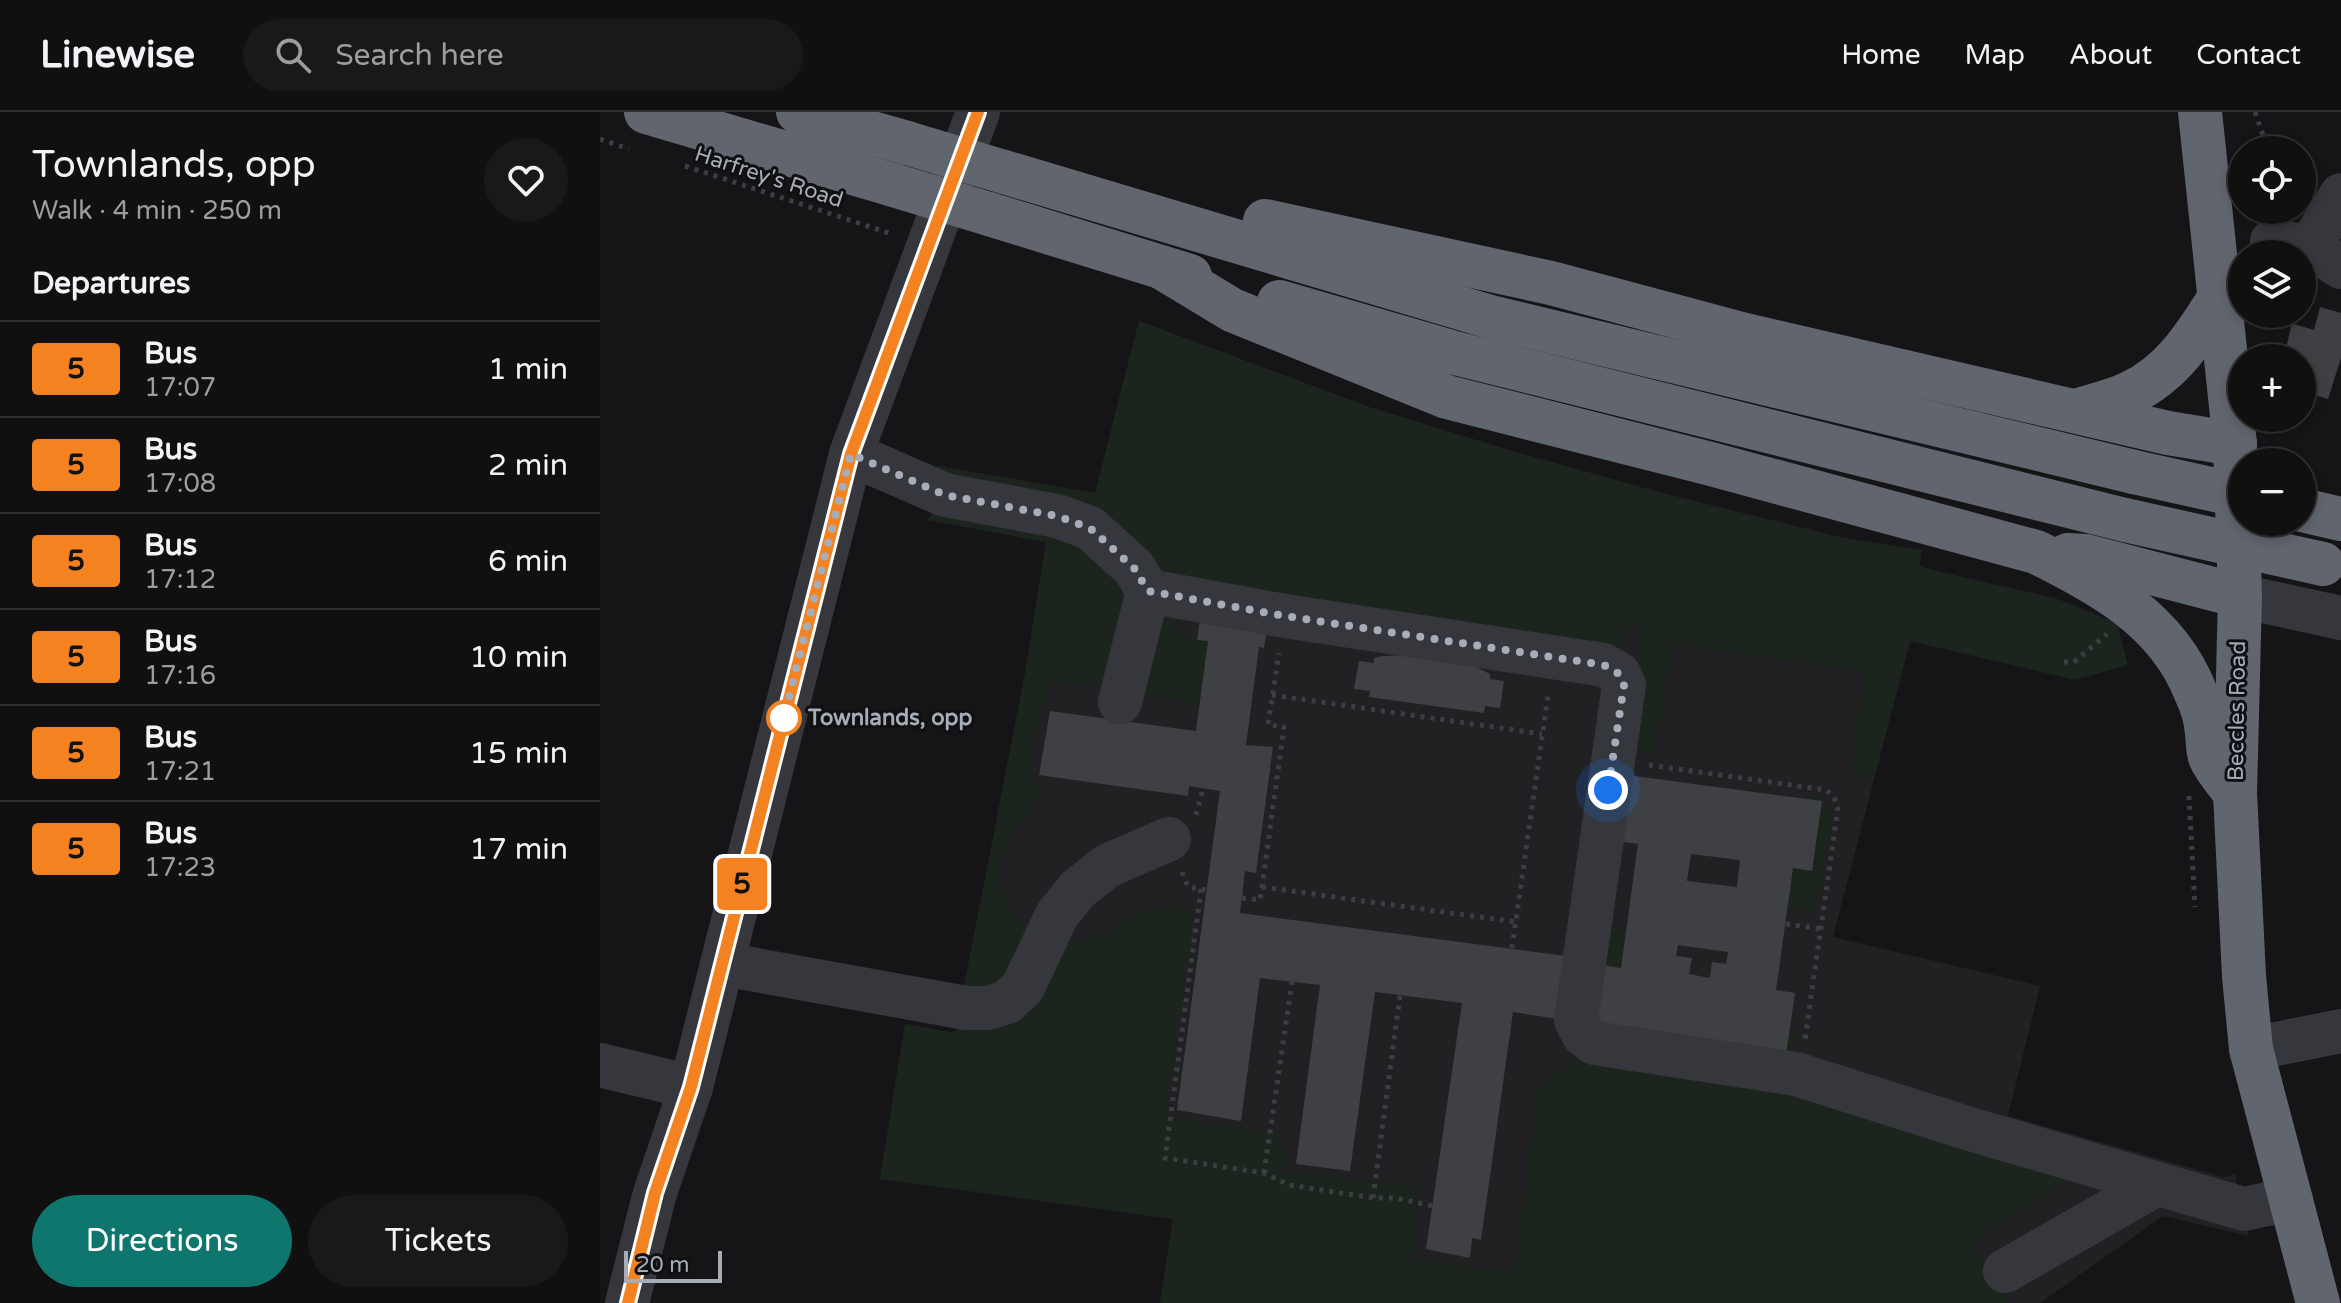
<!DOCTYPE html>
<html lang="en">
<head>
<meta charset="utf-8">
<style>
	:root { --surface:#101011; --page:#19191a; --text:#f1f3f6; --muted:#9c9d9f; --line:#303031; --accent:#0f766e }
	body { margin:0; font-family:"Varela Round",sans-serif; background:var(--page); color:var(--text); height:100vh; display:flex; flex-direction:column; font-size:30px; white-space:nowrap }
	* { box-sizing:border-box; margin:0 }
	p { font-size:26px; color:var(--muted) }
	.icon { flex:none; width:44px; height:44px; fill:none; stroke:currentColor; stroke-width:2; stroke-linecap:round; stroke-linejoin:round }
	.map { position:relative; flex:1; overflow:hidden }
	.details { display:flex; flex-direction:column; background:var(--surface); width:600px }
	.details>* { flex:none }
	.badge { padding:0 16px; border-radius:6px; font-size:28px; line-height:52px }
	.controls { position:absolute; left:1628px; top:24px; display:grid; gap:16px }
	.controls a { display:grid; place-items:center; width:88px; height:88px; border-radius:50%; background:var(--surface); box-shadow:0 4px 12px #0003,0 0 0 2px var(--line); font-size:40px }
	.scale { position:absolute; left:24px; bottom:20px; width:98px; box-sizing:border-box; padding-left:8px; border:4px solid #a6acb8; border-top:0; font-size:22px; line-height:28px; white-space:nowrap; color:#a6acb8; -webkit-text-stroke:6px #101012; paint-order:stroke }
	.you { position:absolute; width:40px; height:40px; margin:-20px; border:6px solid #fff; border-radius:50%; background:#1a73e8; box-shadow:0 0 0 12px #1a73e833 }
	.map>.badge { position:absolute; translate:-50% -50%; box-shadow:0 0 0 4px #fff }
	h2 { padding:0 32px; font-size:30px; line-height:72px }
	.round { display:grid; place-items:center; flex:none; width:84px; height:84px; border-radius:42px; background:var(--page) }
	.head { display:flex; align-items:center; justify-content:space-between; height:136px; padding:0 32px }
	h1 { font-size:38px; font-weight:600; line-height:60px }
	.action { display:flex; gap:16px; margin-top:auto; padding:16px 32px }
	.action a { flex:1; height:92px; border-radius:48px; background:var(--accent); color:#fff; font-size:32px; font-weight:600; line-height:92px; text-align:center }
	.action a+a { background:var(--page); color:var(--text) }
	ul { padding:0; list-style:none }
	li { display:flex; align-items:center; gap:24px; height:96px; padding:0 32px; border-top:2px solid var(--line) }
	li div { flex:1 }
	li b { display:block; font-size:30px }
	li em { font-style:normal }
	li .badge { min-width:88px; font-weight:700; text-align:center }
	header { display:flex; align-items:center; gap:48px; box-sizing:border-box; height:112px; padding:0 40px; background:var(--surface); border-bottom:2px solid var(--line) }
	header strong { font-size:38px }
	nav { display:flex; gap:44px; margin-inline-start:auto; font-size:28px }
	.search { width:560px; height:72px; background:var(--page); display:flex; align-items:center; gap:20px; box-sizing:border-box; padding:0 28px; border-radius:44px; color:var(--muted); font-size:30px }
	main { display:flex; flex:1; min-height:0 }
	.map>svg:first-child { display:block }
</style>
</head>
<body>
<header>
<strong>Linewise</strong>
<div class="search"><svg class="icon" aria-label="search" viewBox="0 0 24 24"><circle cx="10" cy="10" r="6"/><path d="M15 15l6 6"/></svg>Search here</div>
<nav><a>Home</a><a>Map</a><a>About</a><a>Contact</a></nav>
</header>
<main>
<section class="details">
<div class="head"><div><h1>Townlands, opp</h1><p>Walk · 4 min · 250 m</p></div><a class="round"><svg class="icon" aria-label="heart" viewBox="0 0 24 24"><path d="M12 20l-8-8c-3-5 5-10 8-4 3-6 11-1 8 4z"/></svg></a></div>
<h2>Departures</h2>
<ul>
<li><span class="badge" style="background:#f58220;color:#111">5</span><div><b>Bus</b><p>17:07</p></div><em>1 min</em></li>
<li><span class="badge" style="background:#f58220;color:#111">5</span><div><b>Bus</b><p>17:08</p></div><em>2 min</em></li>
<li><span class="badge" style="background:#f58220;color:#111">5</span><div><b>Bus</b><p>17:12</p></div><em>6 min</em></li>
<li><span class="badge" style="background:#f58220;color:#111">5</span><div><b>Bus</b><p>17:16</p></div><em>10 min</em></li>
<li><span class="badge" style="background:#f58220;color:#111">5</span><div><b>Bus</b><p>17:21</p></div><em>15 min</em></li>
<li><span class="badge" style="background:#f58220;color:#111">5</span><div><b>Bus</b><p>17:23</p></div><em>17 min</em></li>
</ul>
<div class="action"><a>Directions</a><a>Tickets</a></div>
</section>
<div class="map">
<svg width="1741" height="1191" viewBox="0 0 1741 1191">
	<rect width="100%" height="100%" fill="#151517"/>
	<polygon fill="#212124" points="539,209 772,296 912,339 1062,381 1243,426 1322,438 1319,454 1329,457 1233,825 1440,874 1408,1004 1624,1065 1635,1062 1649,1124 1563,1104 1440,1191 560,1191 573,1107 280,1067 305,912 356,921 426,556 446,430 327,408 346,392 337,354 495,381"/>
	<g fill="#1c251d">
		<path d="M 539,209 L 772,296 L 912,339 L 1062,381 L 1243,426 L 1322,438 L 1319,455 L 1455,486 L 1517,511 L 1528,553 L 1475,568 L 1310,529 L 1274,665 L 1250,661 L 1264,560 L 1072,532 L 1055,642 L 1026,638 L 1043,512 L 1030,509 C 1026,526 1026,535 1008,539 L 557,460 L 342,374 L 337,354 L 495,381 Z"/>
		<path d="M 338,394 L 458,415 L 520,469 L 524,504 L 507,576 L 451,569 L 446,595 L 440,595 L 427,669 L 442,673 C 438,695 421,707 410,726 C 391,760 404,798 433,822 L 411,871 L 363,879 L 426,556 L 446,430 L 327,408 Z"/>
		<polygon points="569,507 573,507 572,519 597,523 597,528 608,529 600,593 534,581 555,515"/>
		<polygon points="1211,683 1222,685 1231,702 1217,800 1187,796 1193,756 1212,758 1221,690 1210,688"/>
		<polygon points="581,793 594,801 565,1004 681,1022 685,1044 684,1059 820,1075 812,1147 914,1160 939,972 982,945 1116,961 1483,1058 1372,1131 1411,1191 560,1191 573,1107 280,1067 305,912 355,921 358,909 455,830 503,824 542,798"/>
		<path d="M 1011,816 L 1026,817 L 1021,856 L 1002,854 L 994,916 L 1186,942 L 1189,921 L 1196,920 L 1191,951 L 1019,928 C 1003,925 990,923 984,906 L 993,833 L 1000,822 Z"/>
	</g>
	<g fill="#3f4044" fill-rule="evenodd">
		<polygon points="1720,195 1741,201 1741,246 1728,287 1708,281 1713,268 1702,265 1702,246 1684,246 1691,214 1694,212 1714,218"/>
		<polygon points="600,507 668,511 664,536 659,535 646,633 673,635 656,761 645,759 640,801 973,845 964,908 913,900 881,1128 872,1126 870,1146 826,1137 862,891 775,880 750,1059 696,1052 720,873 660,866 641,1009 577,998 620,679 589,674 588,684 439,663 450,599 596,619 608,529 597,528"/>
		<polygon points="836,542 876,555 890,562 890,567 904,569 900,596 885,594 884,601 769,585 770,579 754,577 759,549 774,551 774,546 783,544"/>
		<path d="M 1027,663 L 1222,689 L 1212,759 L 1193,756 L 1176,878 L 1195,881 L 1186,943 L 994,916 L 1002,853 L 1021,856 L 1038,732 L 1018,729 ZM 1091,742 L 1140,748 L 1137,775 L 1087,769 ZM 1078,833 L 1128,840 L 1126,852 L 1112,850 L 1110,866 L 1089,862 L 1092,846 L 1076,844 Z"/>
	</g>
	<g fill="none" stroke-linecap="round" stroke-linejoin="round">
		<g stroke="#3b3e43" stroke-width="5" stroke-dasharray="4 6" stroke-linecap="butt">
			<polyline points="1655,0 1668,38"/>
			<polyline points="0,27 29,37"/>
			<polyline points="85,54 292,122"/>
			<polyline points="1464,550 1474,550 1507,522"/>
			<polyline points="672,583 942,622"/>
			<polyline points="1049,653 1226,678 1234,685 1238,696 1205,927"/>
			<polyline points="1589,684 1595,795"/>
			<polyline points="596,703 603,677"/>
			<polyline points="582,760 588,775 607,778"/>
			<polyline points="662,775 916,810"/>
			<polyline points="601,777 565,1046 664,1061 689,1073 773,1086 795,1086 833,1094"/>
			<polyline points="642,786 660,788 662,775 684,615 668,613 679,541"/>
			<polyline points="1186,812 1221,817"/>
			<polyline points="912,836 948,583"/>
			<polyline points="664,1061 692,870"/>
			<polyline points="773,1086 800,883"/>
		</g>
		<g stroke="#35373c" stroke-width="44">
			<polyline points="1672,129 1710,135 1741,155"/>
			<polyline points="1710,135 1741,83"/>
			<polyline points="251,342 345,383 457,404 490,416 534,456 548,479 685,504 1004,553 1019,562 1024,573 976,908 983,922 994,931 1196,962 1370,1017 1644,1097 1691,1087"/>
			<polyline points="1640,484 1741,506"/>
			<polyline points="520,590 548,479"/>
			<polyline points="123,852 366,896 388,896 407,890 423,875 457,803 478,777 507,754 569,727"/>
			<polyline points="1651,937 1741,919"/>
			<polyline points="0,953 91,975"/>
			<polyline points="1405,1159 1557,1072"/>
			<polyline points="27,1191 55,1081 91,975 251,342 378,0"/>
		</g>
		<g stroke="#61656e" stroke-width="44">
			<polyline points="46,0 290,72"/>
			<polyline points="198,0 307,31"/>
			<polyline points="1600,0 1635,332 1640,484 1635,681 1644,864 1651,937 1718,1191"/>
			<polyline points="404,60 894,206 1534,360"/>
			<polyline points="389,102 590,164"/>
			<polyline points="665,109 951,171 1145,223 1568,321 1635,332"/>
			<path d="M 561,155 L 632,198 L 847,285 L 1111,352 L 1436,440 C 1501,472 1567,508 1595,579 C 1600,590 1605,602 1606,614 C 1608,624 1607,636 1610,645 C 1615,657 1627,670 1635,681"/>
			<polyline points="679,190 851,240 1525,408"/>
			<path d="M 1476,299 C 1494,293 1514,289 1530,281 C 1573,261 1596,223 1620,185"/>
			<polyline points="1702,398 1741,407"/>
			<polyline points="1468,443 1486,444 1640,484"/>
		</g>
		<g stroke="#61656e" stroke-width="44">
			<polyline points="307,31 404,60"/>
			<polyline points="290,72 389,102"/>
			<polyline points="1534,360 1642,384"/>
			<polyline points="1525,408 1723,452"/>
		</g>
	</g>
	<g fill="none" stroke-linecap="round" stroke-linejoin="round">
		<g stroke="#fff" stroke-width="18">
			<polyline id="line" points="28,1191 55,1081 91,975 251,342 378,0"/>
		</g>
		<use href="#line" stroke="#f58220" stroke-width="12"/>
		<polyline stroke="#a6acb8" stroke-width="8" stroke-dasharray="0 14.4" points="184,606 183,609 251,342 345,383 457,404 490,416 534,456 548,479 685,504 1004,553 1019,562 1024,573 1008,678"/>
	</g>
	<circle fill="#fff" stroke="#f58220" stroke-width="4" cx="184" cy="606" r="16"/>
	<g text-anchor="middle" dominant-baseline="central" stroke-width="6" stroke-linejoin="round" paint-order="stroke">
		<g font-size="22" fill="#a6acb8" stroke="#101012">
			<text transform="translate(169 65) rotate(18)">Harfrey's Road</text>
			<text transform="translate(1637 599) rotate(-89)">Beccles Road</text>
		</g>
		<g font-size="22" font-weight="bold" fill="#a6acb8" stroke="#101012" text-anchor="start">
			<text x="208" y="606">Townlands, opp</text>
		</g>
	</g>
</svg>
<div class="controls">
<a><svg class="icon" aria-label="locate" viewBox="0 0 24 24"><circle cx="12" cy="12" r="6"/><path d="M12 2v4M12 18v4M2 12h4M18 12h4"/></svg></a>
<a><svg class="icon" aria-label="layers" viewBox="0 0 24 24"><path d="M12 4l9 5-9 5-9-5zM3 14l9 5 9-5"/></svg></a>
<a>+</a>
<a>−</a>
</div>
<div class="scale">20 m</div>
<div class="you" style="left:1008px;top:678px"></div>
<b class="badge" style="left:142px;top:772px;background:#f58220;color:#111">5</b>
</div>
</main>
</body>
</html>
